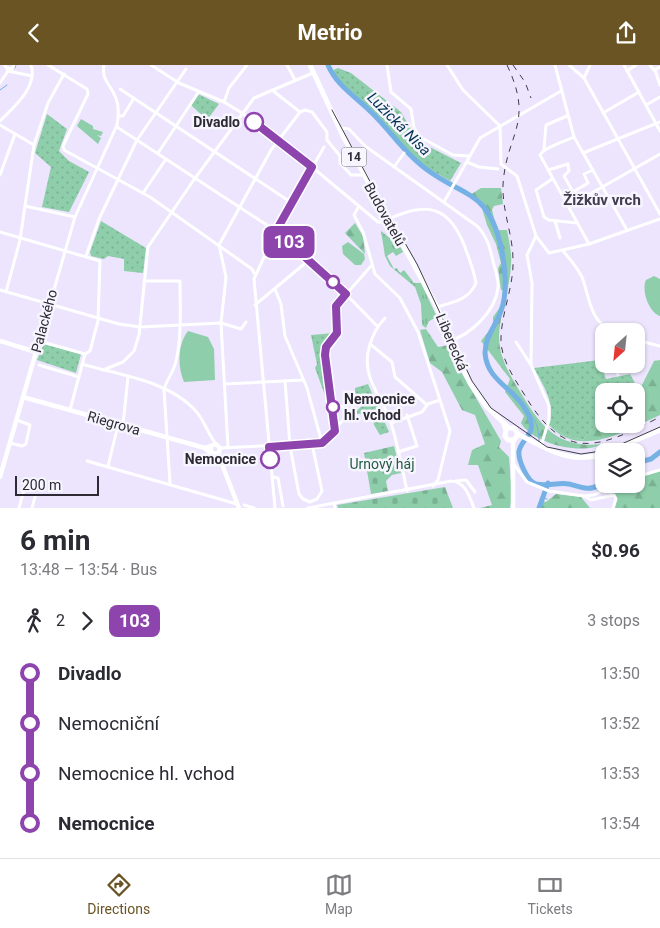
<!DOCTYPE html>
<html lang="en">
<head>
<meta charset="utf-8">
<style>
	:root { --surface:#fff; --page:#f7f7f7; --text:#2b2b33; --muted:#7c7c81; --line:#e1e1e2; --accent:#6a5424 }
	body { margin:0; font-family:Roboto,sans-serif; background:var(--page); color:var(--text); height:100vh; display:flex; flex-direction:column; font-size:19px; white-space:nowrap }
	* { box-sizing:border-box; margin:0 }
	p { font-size:16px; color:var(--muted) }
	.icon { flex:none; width:28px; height:28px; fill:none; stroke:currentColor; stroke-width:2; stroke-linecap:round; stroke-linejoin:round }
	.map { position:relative; height:443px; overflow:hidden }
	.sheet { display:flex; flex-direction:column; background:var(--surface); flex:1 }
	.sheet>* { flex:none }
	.badge { padding:0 10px; border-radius:8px; font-size:18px; line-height:32px }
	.needle { width:32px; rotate:207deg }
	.buttons { position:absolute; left:595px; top:258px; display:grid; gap:10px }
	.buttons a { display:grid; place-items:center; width:50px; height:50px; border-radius:10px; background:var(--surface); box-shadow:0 1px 4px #0004; font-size:25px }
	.scale { position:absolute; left:15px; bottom:12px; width:84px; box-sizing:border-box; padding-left:5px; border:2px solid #2d2a33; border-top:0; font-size:14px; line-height:18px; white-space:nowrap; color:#2d2a33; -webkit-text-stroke:4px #f7f5fe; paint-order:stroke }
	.map>.badge { position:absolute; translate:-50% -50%; box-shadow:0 0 0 2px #fff }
	.legs { display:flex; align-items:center; gap:8px; height:55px; padding:0 20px; font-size:16px }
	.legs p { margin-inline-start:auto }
	.headline { display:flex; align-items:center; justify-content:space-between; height:85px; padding:0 20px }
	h1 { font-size:28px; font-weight:700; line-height:38px }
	ul { padding:0 20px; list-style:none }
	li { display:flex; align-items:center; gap:18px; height:50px; font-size:19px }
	li i { display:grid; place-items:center; width:8px; height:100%; margin:0 6px; background:currentColor }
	li i::after { content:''; width:12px; height:12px; margin:-6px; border:4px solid; border-radius:50%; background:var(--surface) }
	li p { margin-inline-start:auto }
	li:first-child i { background:linear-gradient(#0000 50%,currentColor 0) }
	li:last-child i { background:linear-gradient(currentColor 50%,#0000 0) }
	header { display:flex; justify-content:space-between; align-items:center; height:65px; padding:0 20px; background:var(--accent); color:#fff; font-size:22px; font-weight:700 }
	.dock { display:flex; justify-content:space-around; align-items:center; height:70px; border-top:1px solid var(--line); background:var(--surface); font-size:14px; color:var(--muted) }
	.dock a { display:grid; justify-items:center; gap:2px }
	.dock .on { color:var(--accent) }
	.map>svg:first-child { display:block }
</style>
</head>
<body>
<header><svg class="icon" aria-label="back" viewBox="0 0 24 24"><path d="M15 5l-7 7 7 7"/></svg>Metrio<svg class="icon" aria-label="share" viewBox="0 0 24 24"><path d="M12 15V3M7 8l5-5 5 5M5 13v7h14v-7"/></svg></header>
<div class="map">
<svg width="660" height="443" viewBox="0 0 660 443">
	<defs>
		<pattern id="grass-tufts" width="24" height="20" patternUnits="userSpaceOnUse" patternTransform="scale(1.25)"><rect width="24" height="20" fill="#8eceaa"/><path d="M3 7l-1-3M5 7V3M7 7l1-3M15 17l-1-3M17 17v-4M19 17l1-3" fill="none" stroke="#7bb193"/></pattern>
		<pattern id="forest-firs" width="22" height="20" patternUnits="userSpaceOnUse" patternTransform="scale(1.25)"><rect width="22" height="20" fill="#8eceaa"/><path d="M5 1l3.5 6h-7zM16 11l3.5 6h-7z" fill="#7bb193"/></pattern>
		<pattern id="cemetery-stones" width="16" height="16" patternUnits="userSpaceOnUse" patternTransform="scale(1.25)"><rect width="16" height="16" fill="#8eceaa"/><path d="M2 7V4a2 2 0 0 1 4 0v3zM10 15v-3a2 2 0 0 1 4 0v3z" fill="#7bb193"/></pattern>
		<pattern id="park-dots" width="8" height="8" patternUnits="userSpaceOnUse" patternTransform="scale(1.25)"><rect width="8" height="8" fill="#8eceaa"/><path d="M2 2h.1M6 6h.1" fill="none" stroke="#7bb193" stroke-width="1.8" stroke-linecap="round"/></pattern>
	</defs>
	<rect width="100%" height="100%" fill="#ece5fd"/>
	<g fill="url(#grass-tufts)">
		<polygon points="81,54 93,61 93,64 103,67 101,71 97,70 101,73 98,79 77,61"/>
		<polygon points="381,166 400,181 403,187 396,191 393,187 387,191 394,204 397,203 400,208 404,205 414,218 421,218 437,252 429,256 426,263 422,260 421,239 415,222 390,201 385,191"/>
	</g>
	<g fill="url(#forest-firs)">
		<path d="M 481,123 L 501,123 L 503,139 L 494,141 L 492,145 L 497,165 L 507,165 C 509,176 512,188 511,199 C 510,224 500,247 499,271 C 499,292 509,308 519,325 C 540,360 556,384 602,379 C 582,391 532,378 521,358 L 524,351 L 505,327 L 510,314 L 481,276 L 493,261 L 493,252 L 503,238 L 503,225 L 501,225 L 498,203 L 501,198 L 496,179 L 487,160 L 481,140 L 470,130 Z"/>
		<polygon points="355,158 363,171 365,189 345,168"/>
		<polygon points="426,264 438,282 449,280 461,307 501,376 499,382 509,392 512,433 510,443 480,443 492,440 478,400 468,400 472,385 485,379 475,350 462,345 442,307 430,298 420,265"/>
		<path d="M 660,295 L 660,350 C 627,365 580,395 549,360 L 564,370 L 583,375 L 604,350 L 604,359 L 636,359 L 636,326 L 617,326 L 636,320 L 641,322 L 654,296 Z"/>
		<polygon points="660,406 660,443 615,443 617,433 612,428 617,420 636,419 636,413"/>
		<polygon points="556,429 581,432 590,443 540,443 542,436 546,437"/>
	</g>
	<g fill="url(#cemetery-stones)">
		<polygon points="394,381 401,408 392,410 386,416 388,426 371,429 364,388"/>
		<polygon points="445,422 453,443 338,443 337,440"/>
	</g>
	<g fill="url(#park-dots)">
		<polygon points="338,3 351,8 401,47 418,76 461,98 450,116 424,101 405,84 372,45 335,12 331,6"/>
		<polygon points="198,29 219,39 207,55 191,40"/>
		<polygon points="47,49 67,64 59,86 69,96 89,107 69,147 42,142 51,102 35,88"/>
		<polygon points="101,156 146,183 143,208 124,206 124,194 108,191 104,194 91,191 90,187"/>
		<polygon points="334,268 325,280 323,288 330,344 315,303 317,299 311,270"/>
		<polygon points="44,279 81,289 76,308 37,295"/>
		<path d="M 600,295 L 606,314 L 630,309 L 636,320 L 617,326 L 604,326 L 604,350 L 583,375 L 564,370 L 549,360 C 556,339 544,322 534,303 Z"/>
		<polygon points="368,319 389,367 380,370 374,360 372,348 353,349 362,341 361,337 355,336 355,323"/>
	</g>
	<g fill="#8eceaa">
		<polygon points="348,177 364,189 365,194 361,200 355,200 343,189 342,181"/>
		<path d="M 654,211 L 660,214 L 660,251 C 649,248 641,225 646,215 Z"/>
		<path d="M 188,266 L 208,272 L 214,284 L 215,315 L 184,317 C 177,300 178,279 188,266 Z"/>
	</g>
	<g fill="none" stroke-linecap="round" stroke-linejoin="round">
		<g stroke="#75b1e4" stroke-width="1">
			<polyline points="15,3 16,0"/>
			<polyline points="0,25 7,20"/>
			<path d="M 522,340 C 533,349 540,362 539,377"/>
			<polyline points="542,433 547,434"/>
		</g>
		<g stroke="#75b1e4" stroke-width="5">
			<path d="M 328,0 C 337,21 355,31 371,47 C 390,65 404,88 426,104 C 465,133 488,125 501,182 C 505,200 508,228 501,246 C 496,260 485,272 485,288 C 487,316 514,323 526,345 C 540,370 523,370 519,386 C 518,395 527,416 536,419 C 546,422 558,417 569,419 C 578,421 590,427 598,420 L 599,410 L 604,401"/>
			<polyline points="636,398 651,394 660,387"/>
			<polyline points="539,443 548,418"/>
		</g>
		<g stroke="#fff" stroke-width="3">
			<polyline points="5,0 8,6 32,11"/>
			<polyline points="48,0 87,24 88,29 63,81 64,85 150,132 252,204 254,208"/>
			<path d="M 151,0 L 179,18 L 224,37 L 242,48 L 312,102 L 378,157 L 383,157 C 426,135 451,139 467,188 C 471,198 474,207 476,218 C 469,235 453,237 437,242"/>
			<polyline points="287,0 295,15"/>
			<polyline points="387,0 391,27 411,44 414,63 420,72 453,90 469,91"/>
			<polyline points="447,0 463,25 500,61 501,99 517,111 536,171 549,188 589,179 660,154"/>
			<polyline points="555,0 574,72 627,165"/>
			<polyline points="569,0 584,13 660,149"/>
			<polyline points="624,0 660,66"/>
			<polyline points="650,0 654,5 660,2"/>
			<polyline points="8,3 12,4 14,0"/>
			<polyline points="655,5 660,20"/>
			<polyline points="627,6 636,0"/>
			<polyline points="584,13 590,0"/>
			<polyline points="0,18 8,6"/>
			<polyline points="120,24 292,138"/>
			<polyline points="272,25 300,47"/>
			<polyline points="224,37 229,23 247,0"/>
			<polyline points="646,40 660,32"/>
			<polyline points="603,48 639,27"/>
			<polyline points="118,51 123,51 134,33"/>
			<path d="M 0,56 C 14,42 38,22 31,0"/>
			<polyline points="0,60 34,80"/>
			<polyline points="117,62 276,166 339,222 377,261"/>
			<path d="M 340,63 L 349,64 L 365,81 L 477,161 C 487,171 490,183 493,196 C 495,205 499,214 498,223 C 495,247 471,269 450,276"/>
			<path d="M 574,72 C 565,76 543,83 540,90 L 589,179"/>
			<polyline points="544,84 546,60 567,51"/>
			<polyline points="158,88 198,28"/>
			<polyline points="583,88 660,57"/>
			<polyline points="467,97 479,102 498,104"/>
			<polyline points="394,102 404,88"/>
			<polyline points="548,105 568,99 569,106 564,111 573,127 588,118 584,109 593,105"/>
			<polyline points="0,110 15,69"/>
			<polyline points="552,114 536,125 544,152 549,155 577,158"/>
			<polyline points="143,128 166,94"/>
			<polyline points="444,137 480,73 561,26"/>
			<polyline points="25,141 75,152"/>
			<polyline points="359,141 354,150 363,167 375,209 400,233 418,267 450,366 438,415 433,421"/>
			<polyline points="569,141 660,89"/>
			<polyline points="555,156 560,173"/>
			<polyline points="0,167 100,196 98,256 90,286 85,289"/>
			<polyline points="536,171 527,190 532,218 531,300 549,341 549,355 541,381"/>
			<path d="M 563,186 C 570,194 577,202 582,212 C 590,233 589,254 611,266"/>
			<polyline points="86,191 99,154 137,75 186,4"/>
			<path d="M 144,216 L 180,216 C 180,242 182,271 176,296 C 174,307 166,315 164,325 L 170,418"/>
			<polyline points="275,224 281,239 285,271 307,323 322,378"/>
			<polyline points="0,225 119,259 140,262 221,258 241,264 246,257"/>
			<polyline points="6,227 20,175 34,80 48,38 64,9"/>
			<polyline points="342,234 371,201"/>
			<polyline points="255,240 309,195"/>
			<path d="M 385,253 C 376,262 372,271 369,283 C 361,313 382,331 391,358 C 398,380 402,403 407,426"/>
			<polyline points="636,275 660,281"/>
			<polyline points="39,276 85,289"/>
			<polyline points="516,277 531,300"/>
			<polyline points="370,279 392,297 395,312 427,340"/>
			<path d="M 36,287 L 75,152 L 117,60 C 119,50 119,40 115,31 C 110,19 101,14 104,0"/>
			<path d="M 82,299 C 119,310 165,315 193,343 C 204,353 207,368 216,379"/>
			<polyline points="616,299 618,310"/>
			<polyline points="39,300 79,312"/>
			<polyline points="103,305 123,297 134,286 139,270 148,182 193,116 254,33 313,8"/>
			<polyline points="285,316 290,381 299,429 303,434 310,437 317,434 322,426 312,379"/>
			<polyline points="225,319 303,315"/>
			<polyline points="70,345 85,289"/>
			<polyline points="327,346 334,345"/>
			<polyline points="391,358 422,347 428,339 440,335"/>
			<polyline points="123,360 128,312"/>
			<path d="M 335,365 L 325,290 C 327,279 334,277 336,268 C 339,257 331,243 342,234"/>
			<polyline points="10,378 22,381 26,379 30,360 17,355"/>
			<polyline points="220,383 322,378 346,352 345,344 340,341 333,342"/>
			<polyline points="228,383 221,258 226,212 219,180 271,85 300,47 305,45 312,47 327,67 327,75 340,91 340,98 351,110 364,110"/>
			<polyline points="398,387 417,381 407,350"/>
			<polyline points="87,396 237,439"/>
			<polyline points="513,398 527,417 549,426 584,431 594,430 616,419"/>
			<polyline points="108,401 118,360"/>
			<polyline points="272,412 278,413 283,441"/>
			<polyline points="636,412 660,405"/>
			<polyline points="456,416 466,415 475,427"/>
			<polyline points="584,431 591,435 614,430 616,434 613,443"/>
			<polyline points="334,438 335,443"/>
			<polyline points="244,440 254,443"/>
			<polyline points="19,443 26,418"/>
			<polyline points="32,443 35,432"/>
			<polyline points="275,443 254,214 276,166 324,82"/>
			<path d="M 308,443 L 451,416 C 466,417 469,431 474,443"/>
		</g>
		<g stroke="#fff" stroke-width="4.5">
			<polyline points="0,276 36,287 0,412"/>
			<polyline points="23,332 205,383 209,387"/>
			<polyline points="205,383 216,379 220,383 219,388 212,389 210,381"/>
			<polyline points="218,389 239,443"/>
			<polyline points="513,443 513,375"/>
		</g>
		<g stroke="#fff" stroke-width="5">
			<path d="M 310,0 L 342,69 L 437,242 L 450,276 L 470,318 L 486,341 L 509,363 L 514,363 L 518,369 C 547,384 570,400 604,389"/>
			<polyline points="504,360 506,365 505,371 508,375 514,375 518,369"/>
			<polyline points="610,386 660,365"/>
		</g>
		<polyline stroke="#413d48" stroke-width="1" points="332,45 374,124 417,199 472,316 491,343 547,382 581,389 608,385 660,362"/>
		<g stroke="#413d48" stroke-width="1" stroke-dasharray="6 6" stroke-linecap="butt">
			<path d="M 507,0 C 535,59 506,68 503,120 C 502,146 513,170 513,195 C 514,223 500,250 501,278 C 503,297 514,313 524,329 C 565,398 597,384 660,352"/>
			<polyline points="513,0 525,17 531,33"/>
		</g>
	</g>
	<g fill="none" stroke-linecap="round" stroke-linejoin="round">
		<g stroke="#fff" stroke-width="11">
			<polyline id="line-1" points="254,57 312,102 276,166 346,229 336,241 337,268 326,282 325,290 335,366 322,378 269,382 270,394"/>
		</g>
		<use href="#line-1" stroke="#8e44ad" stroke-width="8"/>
	</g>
	<g fill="#fff" stroke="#8e44ad" stroke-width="2.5">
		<circle cx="254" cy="57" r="9"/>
		<circle cx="333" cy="217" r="6"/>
		<circle cx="333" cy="342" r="6"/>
		<circle cx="270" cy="394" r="9"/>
	</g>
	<g text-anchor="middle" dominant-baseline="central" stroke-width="5" stroke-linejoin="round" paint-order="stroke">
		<rect fill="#f7f5fe" stroke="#6a6770" stroke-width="1" x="341.5" y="82.5" width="25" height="19" rx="4"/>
		<g font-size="12" font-weight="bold" fill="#2d2a33">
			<text x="354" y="92">14</text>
		</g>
		<g font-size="14" font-weight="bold" fill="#2d2a33" stroke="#f7f5fe" text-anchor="end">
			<text x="240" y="57">Divadlo</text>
			<text x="344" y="334" text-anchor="start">Nemocnice<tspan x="344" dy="16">hl. vchod</tspan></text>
			<text x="256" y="394">Nemocnice</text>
		</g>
		<g font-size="14" fill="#2d2a33" stroke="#f7f5fe">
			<text transform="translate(385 149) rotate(61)">Budovatelů</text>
			<text transform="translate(44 256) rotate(-75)">Palackého</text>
			<text transform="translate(452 277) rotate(67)">Liberecká</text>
			<text transform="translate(114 358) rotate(16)">Riegrova</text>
		</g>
		<g font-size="14" fill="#215b3f" stroke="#f7f5fe">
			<text x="382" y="399">Urnový háj</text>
		</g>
		<g font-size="15" font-style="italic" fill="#023354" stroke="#f7f5fe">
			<text transform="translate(399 59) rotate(45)">Lužická Nisa</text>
		</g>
		<g font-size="15" font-weight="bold" fill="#413c4e" stroke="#f7f5fe">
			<text x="602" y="135">Žižkův vrch</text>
		</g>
	</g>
</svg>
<div class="buttons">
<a><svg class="needle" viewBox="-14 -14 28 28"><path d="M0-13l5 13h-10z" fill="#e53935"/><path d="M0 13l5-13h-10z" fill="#7c7c81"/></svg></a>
<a><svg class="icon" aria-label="locate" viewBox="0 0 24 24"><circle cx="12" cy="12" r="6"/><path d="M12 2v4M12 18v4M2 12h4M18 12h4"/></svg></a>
<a><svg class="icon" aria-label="layers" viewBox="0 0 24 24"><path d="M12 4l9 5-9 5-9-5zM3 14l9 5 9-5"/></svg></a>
</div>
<div class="scale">200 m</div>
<b class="badge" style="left:289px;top:177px;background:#8e44ad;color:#fff">103</b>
</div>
<section class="sheet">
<div class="headline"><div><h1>6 min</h1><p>13:48 – 13:54 · Bus</p></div><b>$0.96</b></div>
<div class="legs"><svg class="icon" aria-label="walk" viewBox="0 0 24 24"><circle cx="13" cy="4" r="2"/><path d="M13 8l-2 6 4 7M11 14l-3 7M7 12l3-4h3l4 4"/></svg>2<svg class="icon" aria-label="forward" viewBox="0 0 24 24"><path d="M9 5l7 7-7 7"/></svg><b class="badge" style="background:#8e44ad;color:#fff">103</b><p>3 stops</p></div>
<ul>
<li><i style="color:#8e44ad"></i><b>Divadlo</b><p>13:50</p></li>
<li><i style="color:#8e44ad"></i><span>Nemocniční</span><p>13:52</p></li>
<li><i style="color:#8e44ad"></i><span>Nemocnice hl. vchod</span><p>13:53</p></li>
<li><i style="color:#8e44ad"></i><b>Nemocnice</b><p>13:54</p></li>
</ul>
</section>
<nav class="dock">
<a class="on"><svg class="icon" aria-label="directions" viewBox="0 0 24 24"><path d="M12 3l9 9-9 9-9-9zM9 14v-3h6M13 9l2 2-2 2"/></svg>Directions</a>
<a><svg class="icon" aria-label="map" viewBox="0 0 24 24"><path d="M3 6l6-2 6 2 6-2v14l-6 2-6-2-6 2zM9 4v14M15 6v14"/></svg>Map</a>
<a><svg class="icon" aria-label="tickets" viewBox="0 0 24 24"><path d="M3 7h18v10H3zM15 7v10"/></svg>Tickets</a>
</nav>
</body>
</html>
